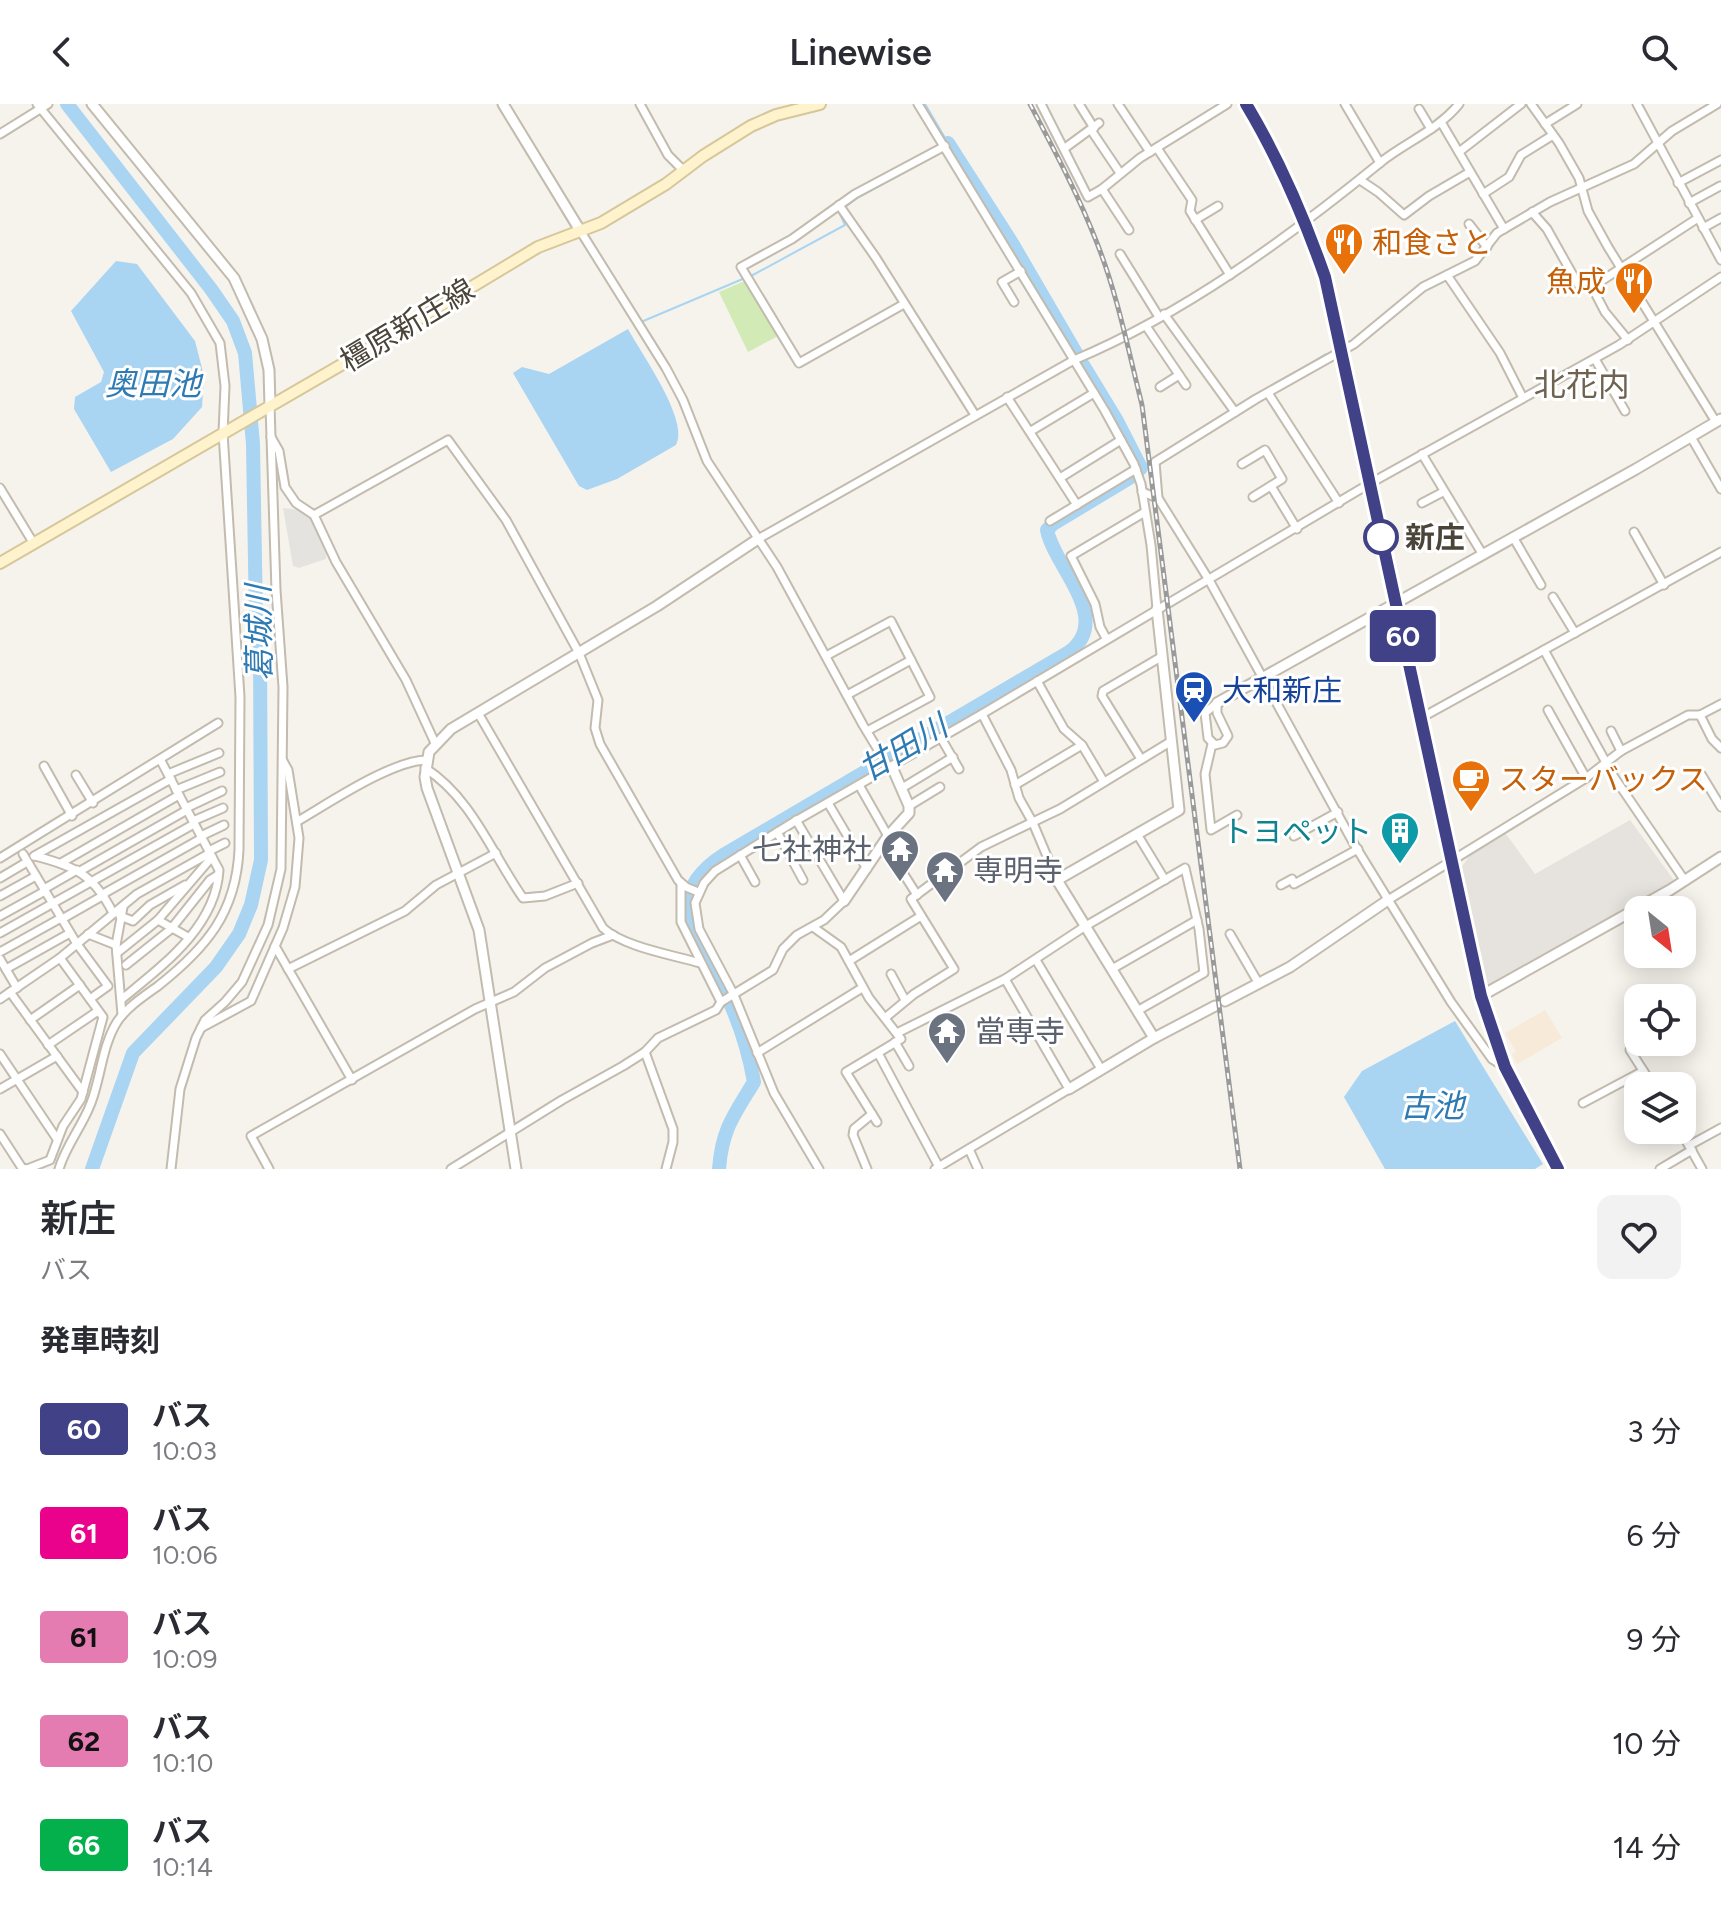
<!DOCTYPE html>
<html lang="ja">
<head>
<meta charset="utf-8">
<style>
	:root { --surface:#fff; --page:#f2f2f3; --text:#2b2b33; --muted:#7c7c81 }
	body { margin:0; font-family:Figtree,"Noto Sans JP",sans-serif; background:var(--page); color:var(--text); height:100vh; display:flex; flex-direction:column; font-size:30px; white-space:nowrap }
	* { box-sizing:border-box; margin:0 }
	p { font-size:26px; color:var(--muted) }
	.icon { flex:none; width:44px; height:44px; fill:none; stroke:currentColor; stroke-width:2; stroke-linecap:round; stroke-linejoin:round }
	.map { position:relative; height:1065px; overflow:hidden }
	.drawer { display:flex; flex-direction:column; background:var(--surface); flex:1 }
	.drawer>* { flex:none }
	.badge { padding:0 16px; border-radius:6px; font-size:28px; line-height:52px }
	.needle { width:52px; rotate:150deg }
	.fabs { position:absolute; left:1624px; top:792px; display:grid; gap:16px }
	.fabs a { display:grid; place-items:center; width:72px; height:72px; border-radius:16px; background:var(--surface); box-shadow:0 4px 20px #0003; font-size:40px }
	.map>.badge { position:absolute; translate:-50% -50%; box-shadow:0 0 0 4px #fff }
	h2 { padding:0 40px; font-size:30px; line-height:72px }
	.round { display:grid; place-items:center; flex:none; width:84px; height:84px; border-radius:16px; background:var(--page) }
	.headline { display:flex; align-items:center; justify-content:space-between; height:136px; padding:0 40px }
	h1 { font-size:38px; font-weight:600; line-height:60px }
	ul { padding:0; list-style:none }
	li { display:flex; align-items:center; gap:24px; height:104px; padding:0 40px }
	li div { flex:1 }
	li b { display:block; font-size:30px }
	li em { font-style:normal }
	li .badge { min-width:88px; font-weight:700; text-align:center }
	header { display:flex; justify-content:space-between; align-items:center; height:104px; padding:0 40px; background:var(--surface); font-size:36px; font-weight:600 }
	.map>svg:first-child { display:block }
</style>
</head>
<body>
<header><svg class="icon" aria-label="back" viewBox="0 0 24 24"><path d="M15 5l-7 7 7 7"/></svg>Linewise<svg class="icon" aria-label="search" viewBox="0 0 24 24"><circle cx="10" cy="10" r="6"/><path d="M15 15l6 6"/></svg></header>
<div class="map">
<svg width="1721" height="1065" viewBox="0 0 1721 1065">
	<rect width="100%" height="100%" fill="#f6f3ec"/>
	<polygon fill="#f7ead8" points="1545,906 1562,934 1517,960 1512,950 1516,948 1505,929"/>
	<polygon fill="#e6e2dd" points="1630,716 1676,779 1492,884 1486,881 1461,764 1470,751 1506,730 1535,770"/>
	<polygon fill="#d2eab5" points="747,176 780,231 748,248 719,188"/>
	<polygon fill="#e5e3e0" points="283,404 300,406 310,411 327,447 326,455 299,464 293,462"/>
	<g fill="#a9d4f2">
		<polygon points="116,157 137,160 195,237 204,272 202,303 173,335 111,368 74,305 75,293 101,278 104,268 71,207"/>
		<path d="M 628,225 C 641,249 690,317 676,341 L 617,375 L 587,386 L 579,382 L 513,269 L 522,263 L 549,270 Z"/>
		<polygon points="1455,917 1543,1060 1535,1065 1385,1065 1344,993 1362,967"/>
	</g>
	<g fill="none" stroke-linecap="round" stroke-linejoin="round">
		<g stroke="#a9d4f2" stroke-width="2">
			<polyline points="925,0 948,39"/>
			<polyline points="844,104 857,94 942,48"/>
			<polyline points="751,172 845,121 839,108"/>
			<polyline points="641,218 745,174"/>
			<polyline points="1293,270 1326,250"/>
			<polyline points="1238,302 1256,291"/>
			<polyline points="1141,364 1151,357"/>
		</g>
		<g stroke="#a9d4f2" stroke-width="14">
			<polyline points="67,0 211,185 233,217 245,249 253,340 256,516 260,544 261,756 251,801 239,830 216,863 133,949 92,1065"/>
			<polyline points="948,39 1012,139 1076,249"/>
			<path d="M 719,1065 C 722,1025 734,1011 754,978 C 749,949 738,915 725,888 C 700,834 656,794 725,750 L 1069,548 C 1114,515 1054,463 1047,426 L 1053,420 L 1131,373 L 1141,364 L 1117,317 L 1083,261"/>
		</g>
		<g stroke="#c2bbae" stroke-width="11">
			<g id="minor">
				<path d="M 37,0 L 191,189 L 220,239 L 225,282 L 223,329 L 240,593 L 239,746 C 236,809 206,844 158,882 C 144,892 126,904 117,918 C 102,942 101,973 91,999 C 82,1023 66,1041 59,1065"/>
				<polyline points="640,0 668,51 683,66"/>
				<polyline points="918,0 1105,307 1134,360 1141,380 1151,441 1157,505"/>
				<polyline points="1041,0 1088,93 1102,85 1140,54 1227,0"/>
				<polyline points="1079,0 1094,24"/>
				<polyline points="1118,0 1150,48"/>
				<polyline points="1345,0 1380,59"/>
				<polyline points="1531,0 1559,39 1579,74 1588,107 1608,143 1716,318"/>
				<polyline points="1637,0 1721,156"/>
				<polyline points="1419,5 1431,25"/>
				<polyline points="1441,18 1504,125"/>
				<polyline points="1545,20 1577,0"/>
				<polyline points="1091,26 1120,69"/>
				<polyline points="0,30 48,0"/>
				<polyline points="1065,44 1099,19"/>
				<polyline points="1157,44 1192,96 1190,107 1230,171"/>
				<polyline points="1459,48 1521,0"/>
				<polyline points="1360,76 1378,88 1404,111 1429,92 1470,68"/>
				<polyline points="1678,79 1721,56"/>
				<polyline points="1102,85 1129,126"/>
				<polyline points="1483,90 1509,73 1521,51 1553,31"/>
				<polyline points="1689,99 1720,82"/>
				<polyline points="839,101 876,154 975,311"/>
				<polyline points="1532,108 1547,125 1579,182 1592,183 1605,208 1628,236"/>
				<polyline points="1195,116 1218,102"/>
				<polyline points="1469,120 1487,143"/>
				<polyline points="1703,124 1721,114"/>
				<polyline points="581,128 666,264 683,296 707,357 777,463 863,621 889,664"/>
				<polyline points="1120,150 1159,213"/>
				<polyline points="1447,171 1500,249 1523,294"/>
				<polyline points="1592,183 1698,114"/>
				<polyline points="1014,198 1002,178 1021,167"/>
				<polyline points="904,200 799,259 741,163 792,135 855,90 945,42"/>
				<polyline points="1164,210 1235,308"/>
				<polyline points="1146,222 1186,281"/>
				<polyline points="1595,255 1625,307"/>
				<polyline points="1160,283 1179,271"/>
				<polyline points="1268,289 1339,399"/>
				<polyline points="1007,293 1077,401"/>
				<polyline points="1031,327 1094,289"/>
				<polyline points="271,333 279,347 285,383 296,399 314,411 336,458 406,576 435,639"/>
				<polyline points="1691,333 1721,385"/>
				<polyline points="1422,350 1483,451"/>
				<polyline points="1242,360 1265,346 1282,375 1253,393"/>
				<polyline points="1060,374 1121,336"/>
				<polyline points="1271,382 1297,425"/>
				<polyline points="0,384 34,440"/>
				<polyline points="1142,388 1158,394 1209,476 1354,740 1451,898 1492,955 1505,963"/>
				<polyline points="1158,394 1155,358 1256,295 1354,240 1423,183 1475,157 1497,129 1550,98 1634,60 1672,27 1717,0"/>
				<polyline points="1422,399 1443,388"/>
				<polyline points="314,411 448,336 506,416 579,549 598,596 595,624 600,640 678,776 686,783 698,788"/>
				<polyline points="1050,417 1136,365"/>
				<polyline points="1634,428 1664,481"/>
				<polyline points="1513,433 1541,481"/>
				<path d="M 758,435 L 1074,256 C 1184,210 1289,133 1381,58 C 1406,38 1438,26 1459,0"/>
				<polyline points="1553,493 1575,529"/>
				<polyline points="1106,534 1100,523 1095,500 1071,452 1145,408"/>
				<polyline points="1544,546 1614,673 1685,777"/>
				<polyline points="826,552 891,517 930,593 867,627"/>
				<polyline points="1037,577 1064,625 1082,641 1104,678"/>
				<polyline points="847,591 911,556"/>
				<polygon points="1217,599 1217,609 1228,632 1223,639 1215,641 1208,634 1205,609"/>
				<polyline points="1548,606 1586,674"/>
				<path d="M 478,609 L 603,824 C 624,843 673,851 700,859"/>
				<polyline points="982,610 1011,666 1019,694 1033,719 1057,776"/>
				<polyline points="1700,611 1712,635 1721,644"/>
				<polyline points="1421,614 1721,448"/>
				<polyline points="1611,627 1621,647"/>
				<polyline points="941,634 959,665"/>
				<polyline points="1212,640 1205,670 1211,726 1237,711"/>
				<polyline points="1141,655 1102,592 1103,587 1161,553"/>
				<polyline points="44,662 72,712"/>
				<path d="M 425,664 C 472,694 492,750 523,794 L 545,792 L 578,779"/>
				<polyline points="168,670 219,649"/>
				<polyline points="1701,670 1721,703"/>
				<polyline points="76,671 93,699"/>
				<polyline points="859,681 888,732"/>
				<polyline points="1015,681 1082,641"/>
				<polyline points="902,684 953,653"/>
				<polyline points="176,686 220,668"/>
				<polyline points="828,699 867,765"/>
				<polyline points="909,702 940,683"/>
				<polyline points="186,704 222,687"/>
				<polyline points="193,717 223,704"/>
				<path d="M 298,717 C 329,699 391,657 426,656"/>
				<polyline points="777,728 803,776"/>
				<polyline points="1137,730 1165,776"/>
				<polyline points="201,732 224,721"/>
				<polyline points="1294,732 1338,708"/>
				<polyline points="881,745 898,761 917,791"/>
				<polyline points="209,747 225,739"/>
				<polyline points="23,750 77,840 108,882 90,895"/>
				<polyline points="740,751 755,778"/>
				<polyline points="34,752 171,675"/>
				<path d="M 35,752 C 75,762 94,771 113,809"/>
				<polyline points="0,754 218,619"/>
				<polyline points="61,759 179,691"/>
				<polyline points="80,767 187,706"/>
				<polyline points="0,774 27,758"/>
				<polyline points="681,780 681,818 721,898"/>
				<polyline points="1281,781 1292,775 1294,780 1358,745"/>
				<polyline points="44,785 77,766"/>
				<polyline points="103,790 202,734"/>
				<polyline points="0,792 36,772"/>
				<polyline points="1388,796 1586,674 1621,647 1688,611 1700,611 1721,600"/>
				<polyline points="0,812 45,787"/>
				<polyline points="120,812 133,817 150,801 185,781"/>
				<polyline points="62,815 104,791"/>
				<polyline points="158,816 188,833"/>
				<polyline points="813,823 841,843 869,894 901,935 846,968 877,1018"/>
				<polyline points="0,829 194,720"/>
				<polyline points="88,830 116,841"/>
				<polyline points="1230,830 1259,880"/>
				<polyline points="275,842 352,976"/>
				<polyline points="0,848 61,814"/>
				<polyline points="117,849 158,816 212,753"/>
				<polyline points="0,855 17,884"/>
				<polyline points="1036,856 1101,965"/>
				<polyline points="849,857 921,812"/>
				<polyline points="126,861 171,825 210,776 218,771"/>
				<polyline points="6,865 70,829"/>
				<polyline points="288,865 405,807 436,781 496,749"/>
				<polyline points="1112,865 1197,816"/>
				<polyline points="891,870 905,896"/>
				<polyline points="10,888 83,988"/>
				<polyline points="0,895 60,854 137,790 210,749"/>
				<path d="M 122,895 C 162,862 216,823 219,766 L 161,657"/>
				<polyline points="122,911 116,841 123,803"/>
				<polyline points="885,914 914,890 954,865 911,795 981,743 1060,705 1170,638"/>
				<polyline points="30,916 80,881"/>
				<polyline points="201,924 251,897 283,824 295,783 299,734 288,666 283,657"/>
				<polyline points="897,929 1005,875 1084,823 1185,764 1199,825 1204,869 1137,907"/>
				<polyline points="895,938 909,962"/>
				<polyline points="48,941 98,907"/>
				<polyline points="1630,946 1653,982"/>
				<polyline points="645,948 673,1025 673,1038 666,1065"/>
				<polyline points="757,949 862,884"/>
				<polyline points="878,949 939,1063"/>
				<polyline points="0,950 57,1035"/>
				<polyline points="0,985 57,952"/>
				<polyline points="1583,999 1643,967"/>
				<polyline points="1680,1026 1702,1065"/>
				<polyline points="0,1030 22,1064 27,1065 50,1056 63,1022 81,995 103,913 60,854"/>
				<polyline points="1690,1041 1721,1024"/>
				<polyline points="969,1045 978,1065"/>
				<polyline points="171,1065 180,985 196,934 205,916 225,898 242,878 268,821 281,765 283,583 276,486 270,302"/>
				<polyline points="269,1065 251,1032 475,905 514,888 545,864 592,839 613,831"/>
				<polyline points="451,1065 562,996 623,962 645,948 658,934 716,906 721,898 773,866 783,845 797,831 824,816 844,797 796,716"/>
				<polyline points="819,1065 774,989 734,891 699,825 695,799 704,779 715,767 792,719 982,610 1369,380 1619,241 1721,173"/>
				<polyline points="867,1065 853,1031 854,1025 872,1010"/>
				<polyline points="935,1065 1069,985 1005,875"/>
				<polyline points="1660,1065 1692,1046"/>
			</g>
		</g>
		<g stroke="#c2bbae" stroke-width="13">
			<g id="tertiary">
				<polyline points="92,0 234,174 262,235 269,266 270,302"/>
				<polyline points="503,0 581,128"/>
				<polyline points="1217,599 1636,365 1721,315"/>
				<polyline points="844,797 888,732 909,709 909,702 892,663"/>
				<polyline points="1481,892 1670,786 1721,753"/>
				<polyline points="1225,897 1290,863 1388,796"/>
				<polyline points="1154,934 1057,776 1179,706 1157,505"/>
				<polyline points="1069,985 1154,934 1215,902"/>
				<polyline points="516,1065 479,826 427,684 425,673 429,648 451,625 657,502 758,435"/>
			</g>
		</g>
		<g stroke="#d6c79b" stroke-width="14">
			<polyline id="secondary" points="0,459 372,243 538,143 601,119 666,80 703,52 751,22 776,11 820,0"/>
		</g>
		<g stroke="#e0a43c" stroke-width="16">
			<path id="trunk" d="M 1246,0 C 1279,55 1303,113 1325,173 L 1481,892 L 1505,963 L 1558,1065"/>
		</g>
		<use href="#minor" stroke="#fff" stroke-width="7"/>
		<use href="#tertiary" stroke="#fff" stroke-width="9"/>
		<use href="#secondary" stroke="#fff3cd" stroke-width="10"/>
		<use href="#trunk" stroke="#ffd985" stroke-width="12"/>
		<g stroke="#9a9a9a" stroke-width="5">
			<path id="rail" d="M 1030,0 C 1053,44 1077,88 1095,134 C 1117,188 1128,245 1142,301 L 1240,1065"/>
		</g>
		<use href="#rail" stroke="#fff" stroke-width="2" stroke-dasharray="6" stroke-linecap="butt"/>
	</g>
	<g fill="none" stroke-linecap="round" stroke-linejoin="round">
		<g stroke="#fff" stroke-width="18">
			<path id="line" d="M 1246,0 C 1279,55 1304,113 1325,173 L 1481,892 L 1505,963 L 1558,1065"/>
		</g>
		<use href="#line" stroke="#414188" stroke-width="12"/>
	</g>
	<defs>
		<g id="restaurant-pin" transform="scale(2)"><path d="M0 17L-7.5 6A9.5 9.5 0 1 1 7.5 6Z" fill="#e8710a" stroke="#fff"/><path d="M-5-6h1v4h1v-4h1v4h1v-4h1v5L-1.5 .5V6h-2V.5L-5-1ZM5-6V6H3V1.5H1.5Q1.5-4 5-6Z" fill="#fff"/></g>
		<g id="station-pin" transform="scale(2)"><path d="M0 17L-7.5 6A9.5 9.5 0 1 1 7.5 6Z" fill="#1a4fb4" stroke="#fff"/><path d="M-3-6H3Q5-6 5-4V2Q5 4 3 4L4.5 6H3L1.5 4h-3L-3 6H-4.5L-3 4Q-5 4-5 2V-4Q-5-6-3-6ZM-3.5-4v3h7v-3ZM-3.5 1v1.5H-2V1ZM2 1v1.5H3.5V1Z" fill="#fff"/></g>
		<g id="cafe-pin" transform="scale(2)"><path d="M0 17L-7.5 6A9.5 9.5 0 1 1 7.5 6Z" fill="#e8710a" stroke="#fff"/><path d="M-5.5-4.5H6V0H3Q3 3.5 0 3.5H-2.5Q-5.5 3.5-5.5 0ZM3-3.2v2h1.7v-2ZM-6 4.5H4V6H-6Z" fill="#fff"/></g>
		<g id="building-pin" transform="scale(2)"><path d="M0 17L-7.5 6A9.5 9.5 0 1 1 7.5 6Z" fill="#0f9aa8" stroke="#fff"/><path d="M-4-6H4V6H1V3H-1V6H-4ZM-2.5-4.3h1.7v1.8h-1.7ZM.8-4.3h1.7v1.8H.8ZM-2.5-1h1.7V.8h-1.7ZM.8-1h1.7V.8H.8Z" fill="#fff"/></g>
		<g id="temple-pin" transform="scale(2)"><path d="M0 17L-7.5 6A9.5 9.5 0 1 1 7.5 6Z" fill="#6b7280" stroke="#fff"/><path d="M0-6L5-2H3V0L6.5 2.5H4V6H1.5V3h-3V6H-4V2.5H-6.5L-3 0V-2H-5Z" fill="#fff"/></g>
	</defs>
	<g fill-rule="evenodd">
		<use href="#restaurant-pin" x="1344" y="138"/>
		<use href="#restaurant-pin" x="1634" y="177"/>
		<use href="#station-pin" x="1194" y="586"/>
		<use href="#cafe-pin" x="1471" y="675"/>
		<use href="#building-pin" x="1400" y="727"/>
		<use href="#temple-pin" x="900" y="745"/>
		<use href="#temple-pin" x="945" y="766"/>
		<use href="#temple-pin" x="947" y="927"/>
	</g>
	<circle fill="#fff" stroke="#414188" stroke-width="4" cx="1381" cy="433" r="16"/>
	<g text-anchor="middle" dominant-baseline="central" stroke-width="6" stroke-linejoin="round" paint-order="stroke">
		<g font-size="30" fill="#c56008" stroke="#fff" text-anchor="start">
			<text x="1372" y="138">和食さと</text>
			<text x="1606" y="177" text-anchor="end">魚成</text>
			<text x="1499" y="675">スターバックス</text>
		</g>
		<g font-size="30" fill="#4b4439" stroke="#fff">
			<text transform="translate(407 221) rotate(-31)">橿原新庄線</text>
		</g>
		<g font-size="30" font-weight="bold" fill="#4b4439" stroke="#fff" text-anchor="start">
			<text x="1405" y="433">新庄</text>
		</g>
		<g font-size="30" fill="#164399" stroke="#fff" text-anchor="start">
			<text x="1222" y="586">大和新庄</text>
		</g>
		<g font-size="30" fill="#0d838f" stroke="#fff" text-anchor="end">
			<text x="1372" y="727">トヨペット</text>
		</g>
		<g font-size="30" fill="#5b616d" stroke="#fff" text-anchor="start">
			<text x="872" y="745" text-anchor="end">七社神社</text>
			<text x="973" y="766">専明寺</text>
			<text x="975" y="927">當専寺</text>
		</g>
		<g font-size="32" font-style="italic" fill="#2e7ab2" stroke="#fff">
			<text x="153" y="280">奥田池</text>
			<text transform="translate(259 529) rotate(-91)">葛城川</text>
			<text transform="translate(903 644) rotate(-31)">甘田川</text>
			<text x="1432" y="1002">古池</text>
		</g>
		<g font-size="32" fill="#6e6250" stroke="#fff">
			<text x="1582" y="281">北花内</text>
		</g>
	</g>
</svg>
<div class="fabs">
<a><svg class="needle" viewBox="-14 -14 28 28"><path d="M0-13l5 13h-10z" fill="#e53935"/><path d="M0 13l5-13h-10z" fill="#7c7c81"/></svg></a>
<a><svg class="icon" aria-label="locate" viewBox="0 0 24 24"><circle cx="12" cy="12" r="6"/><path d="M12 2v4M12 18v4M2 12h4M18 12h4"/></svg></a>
<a><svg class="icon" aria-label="layers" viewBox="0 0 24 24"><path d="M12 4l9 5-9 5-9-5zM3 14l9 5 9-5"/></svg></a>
</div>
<b class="badge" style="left:1403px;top:532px;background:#414188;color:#fff">60</b>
</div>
<section class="drawer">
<div class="headline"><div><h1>新庄</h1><p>バス</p></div><a class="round"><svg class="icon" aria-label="heart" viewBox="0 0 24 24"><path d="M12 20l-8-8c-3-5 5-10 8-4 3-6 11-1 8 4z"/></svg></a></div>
<h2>発車時刻</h2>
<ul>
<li><span class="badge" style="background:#414188;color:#fff">60</span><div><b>バス</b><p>10:03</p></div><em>3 分</em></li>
<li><span class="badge" style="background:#ea028c;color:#fff">61</span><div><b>バス</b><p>10:06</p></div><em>6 分</em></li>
<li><span class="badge" style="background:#e47bb1;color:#111">61</span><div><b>バス</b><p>10:09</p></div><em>9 分</em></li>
<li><span class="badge" style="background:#e47bb1;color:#111">62</span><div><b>バス</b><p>10:10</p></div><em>10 分</em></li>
<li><span class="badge" style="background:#04b04c;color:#fff">66</span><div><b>バス</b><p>10:14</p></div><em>14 分</em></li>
</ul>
</section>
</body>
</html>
